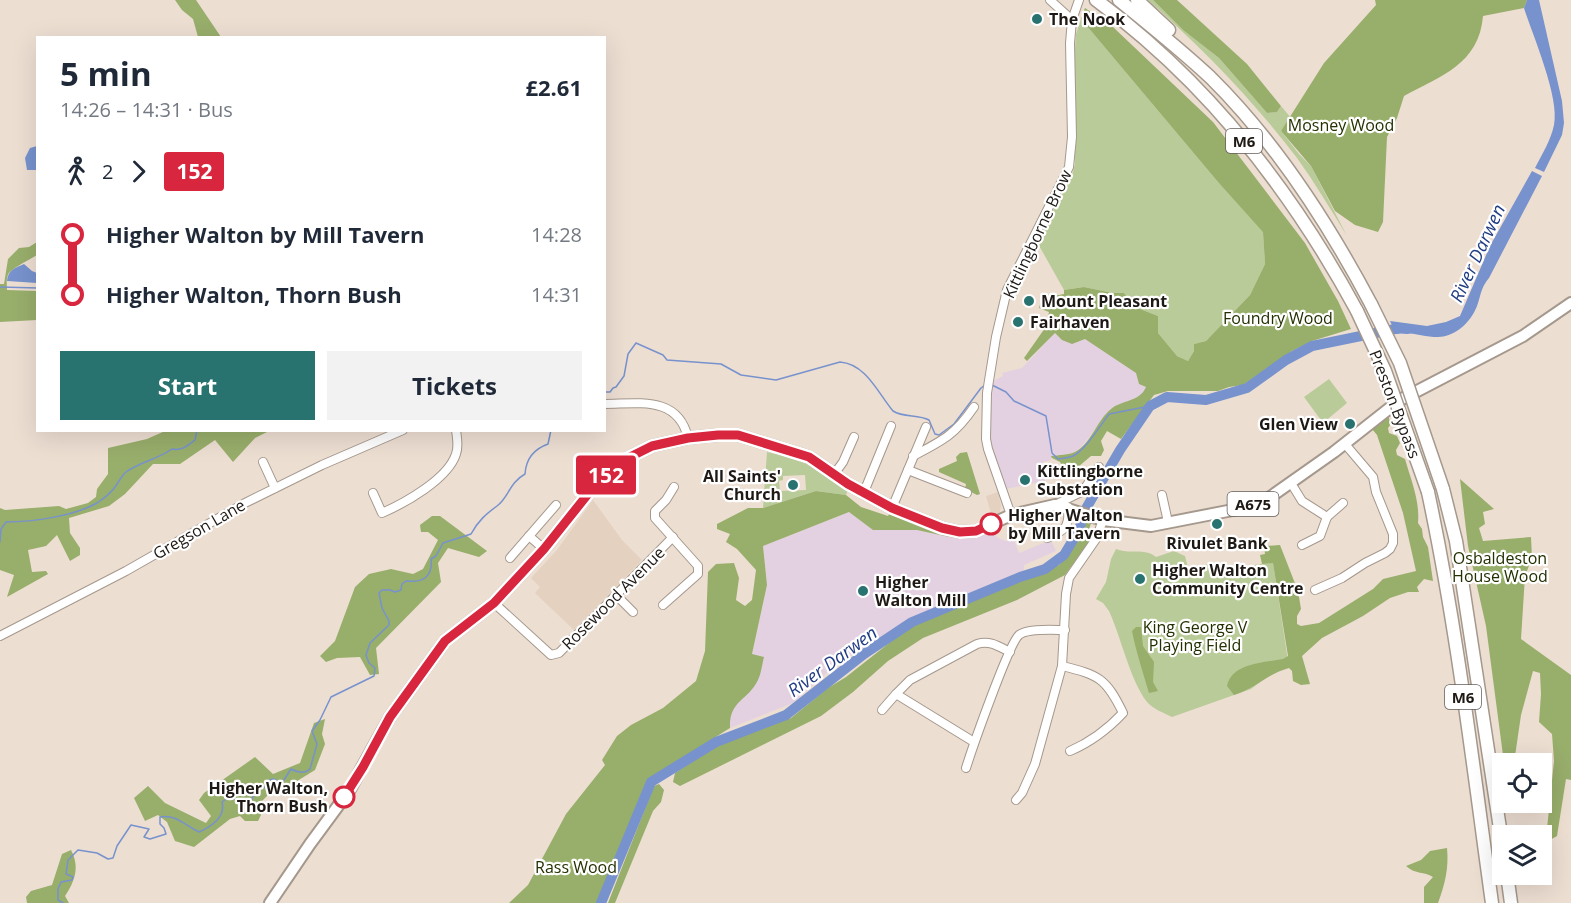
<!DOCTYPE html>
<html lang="en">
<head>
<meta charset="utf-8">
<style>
	:root { --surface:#fff; --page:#f2f2f3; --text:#1f2937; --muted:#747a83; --accent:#287270 }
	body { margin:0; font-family:"Open Sans",sans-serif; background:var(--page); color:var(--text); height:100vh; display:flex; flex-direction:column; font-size:22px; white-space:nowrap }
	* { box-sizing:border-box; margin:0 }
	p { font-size:20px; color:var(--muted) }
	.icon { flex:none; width:33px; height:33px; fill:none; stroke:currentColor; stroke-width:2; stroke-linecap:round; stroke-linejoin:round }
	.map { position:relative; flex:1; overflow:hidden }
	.side { position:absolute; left:36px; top:36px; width:570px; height:396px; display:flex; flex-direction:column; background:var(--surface); border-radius:0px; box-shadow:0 6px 24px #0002 }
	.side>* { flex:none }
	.badge { padding:0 12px; border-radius:4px; font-size:21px; line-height:39px }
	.controls { position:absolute; left:1492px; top:753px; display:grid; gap:12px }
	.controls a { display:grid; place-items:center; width:60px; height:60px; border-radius:0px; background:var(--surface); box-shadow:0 6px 24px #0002; font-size:30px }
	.map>.badge { position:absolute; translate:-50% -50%; box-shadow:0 0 0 3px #fff }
	.legs { display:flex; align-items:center; gap:9px; height:66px; padding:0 24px; font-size:20px }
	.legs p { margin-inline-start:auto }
	.overview { display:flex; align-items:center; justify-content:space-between; height:102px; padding:0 24px }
	h1 { font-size:33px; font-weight:700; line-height:45px }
	.primary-button { display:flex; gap:12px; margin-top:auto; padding:12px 24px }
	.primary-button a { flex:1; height:69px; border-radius:0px; background:var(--accent); color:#fff; font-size:24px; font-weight:700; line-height:69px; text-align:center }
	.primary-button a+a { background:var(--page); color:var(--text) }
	ul { padding:0 24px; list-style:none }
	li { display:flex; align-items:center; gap:21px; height:60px; font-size:22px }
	li i { display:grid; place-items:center; width:9px; height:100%; margin:0 8px; background:currentColor }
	li i::after { content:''; width:15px; height:15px; margin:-8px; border:4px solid; border-radius:50%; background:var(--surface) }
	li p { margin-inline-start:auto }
	li:first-child i { background:linear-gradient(#0000 50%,currentColor 0) }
	li:last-child i { background:linear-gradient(currentColor 50%,#0000 0) }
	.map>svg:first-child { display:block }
</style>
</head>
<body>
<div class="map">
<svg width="1571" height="903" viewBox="0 0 1571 903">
	<rect width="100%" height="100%" fill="#edded2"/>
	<g fill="#e5d1bf">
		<polygon points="998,492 1001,506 999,515 992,517 986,496"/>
		<polygon points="593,500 622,540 642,560 574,630 535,593 540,587 531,578 557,550"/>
	</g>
	<g fill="#e3d1e1">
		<polygon points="1055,333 1062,340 1085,339 1136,373 1139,384 1146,387 1144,392 1136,398 1111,409 1082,446 1074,453 1052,456 1051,460 1043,462 1045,481 1006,489 989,438 993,381 1003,376 1002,373 1022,368"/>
		<polygon points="849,512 874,530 917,530 965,538 991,531 998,538 1006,541 1013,538 1019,553 1051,540 1056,551 1024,565 1024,570 914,618 871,645 839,662 793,703 730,728 730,715 740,699 752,688 758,679 764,658 752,655 767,585 763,546"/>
	</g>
	<g fill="#b9cb98" fill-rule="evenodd">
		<path d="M 1148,0 L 1153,0 L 1183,30 L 1219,58 L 1267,113 L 1277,112 L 1281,106 L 1291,118 L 1281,131 L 1299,154 L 1311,166 L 1347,236 C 1331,210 1315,183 1297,158 C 1253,100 1202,48 1148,0 Z"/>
		<polygon points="1081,19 1218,182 1263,231 1265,264 1250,295 1206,341 1194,344 1194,351 1188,361 1177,356 1158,333 1158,316 1135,307 1124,293 1113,293 1084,287 1064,290 1037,242 1073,172 1075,164 1075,49 1076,34"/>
		<polygon points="1329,379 1347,403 1323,423 1304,397"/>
		<path d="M 767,452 L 802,460 L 822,471 L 848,490 L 846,495 L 816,491 L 763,508 ZM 805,475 L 806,490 L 780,491 L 779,481 L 783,480 L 783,476 Z"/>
		<path d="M 1116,549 C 1130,555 1144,547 1156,557 L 1174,551 L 1185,556 L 1188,568 L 1215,563 L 1216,571 L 1273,562 L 1288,661 L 1251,689 L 1172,717 C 1164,713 1153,709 1147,702 C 1130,680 1121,637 1109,611 L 1103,603 L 1096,599 L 1106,582 L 1111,559 Z"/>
	</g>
	<g fill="#98ae6b">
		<polygon points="175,0 196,0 221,37 198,37 193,19 182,10"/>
		<polygon points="1153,0 1177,0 1247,64 1281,106 1277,112 1267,113 1219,58 1183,30"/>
		<path d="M 1375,0 L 1527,0 L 1524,8 L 1483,16 C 1479,64 1441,76 1404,96 L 1397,118 L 1387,137 L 1383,222 L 1378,232 L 1355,225 L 1335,211 L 1311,166 L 1281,131 L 1324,63 L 1376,5 Z"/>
		<path d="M 1085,8 L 1113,27 L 1213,122 L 1305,243 L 1338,301 L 1351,329 L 1312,341 L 1292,351 L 1243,385 L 1229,387 L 1218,391 L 1168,391 L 1154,395 L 1121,439 L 1107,431 L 1101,441 L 1104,450 L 1101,456 L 1091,456 L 1078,467 L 1064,469 L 1060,462 L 1052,458 L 1051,456 C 1058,455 1069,455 1075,452 C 1091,444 1097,420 1111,409 C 1121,400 1140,402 1146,387 L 1139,384 L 1136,373 L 1085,339 L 1072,344 L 1062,340 L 1055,333 L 1027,361 L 1024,358 L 1045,328 L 1049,312 L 1039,308 L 1042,298 L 1064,294 L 1064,290 L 1084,287 L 1113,293 L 1124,293 L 1135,307 L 1158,316 L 1158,333 L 1177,356 L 1188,361 L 1194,351 L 1194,344 L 1206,341 L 1250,295 L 1265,264 L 1263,232 L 1218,182 L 1081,19 Z"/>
		<path d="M 37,242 L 37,255 C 31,259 10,269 8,275 C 6,279 7,286 7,290 L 37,291 L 37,320 L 0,322 L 0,284 L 4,284 L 8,259 L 19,248 L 29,247 Z"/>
		<path d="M 1388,416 L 1391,424 L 1388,428 L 1389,433 L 1397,436 L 1400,443 L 1396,450 L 1397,455 L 1405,459 C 1411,480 1420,501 1418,523 L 1422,529 L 1423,537 L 1428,547 L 1433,581 L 1424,579 L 1417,587 L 1419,592 L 1408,592 L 1390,598 L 1363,616 L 1322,638 L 1302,656 L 1310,684 L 1301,685 L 1293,681 L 1292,671 L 1289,668 C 1267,674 1256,688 1234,695 L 1227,686 C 1232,663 1263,663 1283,659 L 1288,656 L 1273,563 L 1262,564 L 1260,555 L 1265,554 L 1264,546 L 1280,545 L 1298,591 L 1301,609 L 1297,616 L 1297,624 L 1301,626 L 1319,623 L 1373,589 L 1383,579 L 1416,571 L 1403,513 L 1377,435 L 1372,429 Z"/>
		<polygon points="165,431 269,431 255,438 233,462 215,440 180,464 153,464 125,494 109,506 69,518 70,533 80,548 80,555 70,561 57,535 46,546 28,550 32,572 46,571 48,574 7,597 14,575 0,570 0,508 5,510 59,506 66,509 88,503 96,497 97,489 108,474 108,448 147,439"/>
		<polygon points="967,452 980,494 977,495 965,489 966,484 939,472 939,469 957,461 956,457 960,453"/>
		<polygon points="1460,479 1494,509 1483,512 1485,524 1479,528 1483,541 1531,537 1532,558 1525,576 1521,639 1571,675 1571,780 1566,779 1557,836 1550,840 1546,838 1554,761 1552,734 1539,722 1541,694 1540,673 1533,671 1521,715 1514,763 1504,763 1486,626 1468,546"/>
		<path d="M 816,491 L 846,495 L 861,507 L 888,516 L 891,510 L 934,532 L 954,538 L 917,530 L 873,530 L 849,512 L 763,546 L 767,585 L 752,654 L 764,657 C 762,665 761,674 758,680 C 748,701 729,700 730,728 L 647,780 L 597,903 L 509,903 L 528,885 L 566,814 L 605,765 L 602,760 L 617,736 L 631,725 L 663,708 L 696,681 L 705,651 L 708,572 L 716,564 L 734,563 L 739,578 L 736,600 L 745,606 L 752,600 L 756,570 L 737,549 L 726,542 L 730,534 L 717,529 L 717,524 L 748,508 L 763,508 Z"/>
		<polygon points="432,516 440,516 487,551 479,557 448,548 438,563 441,582 376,648 379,674 370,675 360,657 337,658 326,662 320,656 335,641 355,587 369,574 391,569 413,574 423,569 438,540 428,532 421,532 420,525"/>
		<path d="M 1085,522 L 1091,523 L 1087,536 L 1091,539 L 1065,575 L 1017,600 L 923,638 L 888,661 L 853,692 L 821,716 L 680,786 L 673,782 L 675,773 L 718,745 L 791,718 L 828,688 L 846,677 L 912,625 L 1059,565 C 1072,553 1080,539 1085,522 Z"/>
		<path d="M 1136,627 L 1141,627 L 1143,646 L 1154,662 L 1153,682 L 1158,691 L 1149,693 C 1143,672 1136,652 1132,631 Z"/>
		<polygon points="325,719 322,734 325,744 315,770 289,786 274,789 258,805 261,815 258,821 245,821 240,816 230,819 194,847 175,841 167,822 158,815 145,821 134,798 148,786 165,803 206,823 211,816 199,800 204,793 255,757 273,774 300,763 314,723"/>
		<polygon points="659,784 664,790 661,802 653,811 615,903 608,903 654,786"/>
		<path d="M 1447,848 C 1449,868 1445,884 1438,903 L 1424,903 L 1424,887 L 1433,877 C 1424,871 1416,875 1406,866 L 1421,860 L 1430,851 Z"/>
		<path d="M 71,850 C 80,867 75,881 65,896 L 69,903 L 27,903 L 26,897 L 31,891 L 52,885 L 62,854 Z"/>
	</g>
	<g fill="#7792cd">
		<path d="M 1527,0 L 1539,0 L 1562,101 L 1564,123 L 1562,135 L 1544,172 L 1535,168 C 1542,154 1551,140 1554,125 C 1560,98 1533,36 1524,8 Z"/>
		<polygon points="37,146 37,170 27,170 25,158 30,148"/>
		<path d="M 1532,171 L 1542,176 L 1489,278 C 1482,286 1481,293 1478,303 C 1473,320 1456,337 1438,337 C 1424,337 1410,331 1396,334 L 1390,321 L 1427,326 L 1446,322 L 1460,316 L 1490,246 Z"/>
		<path d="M 24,264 L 32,271 L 37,273 L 37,283 L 7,281 C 8,270 15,268 24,264 Z"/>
	</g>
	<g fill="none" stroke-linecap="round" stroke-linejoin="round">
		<g stroke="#7792cd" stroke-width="1.5">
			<polyline points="0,287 38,288"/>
			<path d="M 992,385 L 1006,392 L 1014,401 L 1046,416 L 1052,453 L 1058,459 C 1063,458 1068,458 1073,456 C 1085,450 1100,426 1109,414 L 1150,406"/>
			<path d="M 604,392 L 610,392 L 613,388 L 616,387 L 624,376 L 628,354 L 636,343 L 663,355 L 667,360 L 721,364 L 741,375 L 776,380 L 840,362 C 866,364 878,393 893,411 C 904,418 918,414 929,420 L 935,434 L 939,435 L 954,424 L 981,388 L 985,385"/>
			<path d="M 0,542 L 1,529 L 6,522 C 33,522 74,516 97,503 C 103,499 111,493 115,487 C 119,482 121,476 126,472 C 140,462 158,459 172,449 C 182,451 187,446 195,440 L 197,430"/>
			<path d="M 63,903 L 58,900 L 58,889 L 61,882 L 72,880 L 73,877 L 66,874 L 68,860 L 78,850 L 97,853 L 108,859 L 113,858 L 117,846 L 131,825 L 149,829 L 144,837 L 150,839 L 166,834 L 164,828 L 160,824 L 160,817 C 176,814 186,826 199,832 C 210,827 226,817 222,802 L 229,797 L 246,802 L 252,799 L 255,791 L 265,787 L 268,781 L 273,779 L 282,783 L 291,769 C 297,772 305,774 310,769 L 317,744 L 312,731 L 320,720 L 331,697 L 374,676 L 375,668 L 369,663 L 366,655 L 370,643 L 389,625 L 389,621 L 382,608 L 379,593 L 382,590 L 390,590 L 395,592 L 401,590 L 402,584 L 406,581 C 423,583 433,577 431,559 L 436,556 L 443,543 L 471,534 C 478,521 486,514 497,506 C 509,497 509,483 525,474 C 526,458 534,449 548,444 L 551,430"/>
		</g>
		<polyline stroke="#7792cd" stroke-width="10" points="601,903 651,782 716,742 786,715 864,654 912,622 1020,577 1045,569 1064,555 1079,530 1084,512 1120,450 1150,406 1167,397 1206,400 1247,388 1286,360 1312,346 1400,328 1407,329"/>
		<g stroke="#a5988c" stroke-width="10">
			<g id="minor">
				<polyline points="1050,0 1072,20"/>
				<path d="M 604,404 C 638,404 678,395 688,438"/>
				<path d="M 913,456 C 942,441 955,435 974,407"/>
				<polyline points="263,462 275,488"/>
				<polyline points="908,470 967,493"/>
				<polyline points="835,473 843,462 854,437"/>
				<polyline points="1291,483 1302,501 1327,517 1320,536 1302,545"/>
				<polyline points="864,492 891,426"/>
				<path d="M 373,493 L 382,513 C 405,503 448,479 456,454 C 459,446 457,439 456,430"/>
				<polyline points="1162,495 1168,522"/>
				<polyline points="1055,505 1083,491 1099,467"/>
				<polyline points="892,508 926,427"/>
				<polyline points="1011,515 988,449 986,439 987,393 996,337 1007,290 1069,167 1072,137 1070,43 1072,20 1079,0"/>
				<polyline points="1327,517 1343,503"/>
				<polyline points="529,536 544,549"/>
				<path d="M 1047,538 C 1065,531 1070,527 1068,507"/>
				<polyline points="510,558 556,505"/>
				<polyline points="1315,590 1342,578 1365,563 1385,553 1390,549 1393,543 1393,534 1376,492 1373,477 1345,444"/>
				<polyline points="616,595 633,612"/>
				<polyline points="494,603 551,655 559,653 673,537"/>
				<polyline points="663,605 698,574 698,566 655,518 655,511 666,500 674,487"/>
				<polyline points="0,636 126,571 245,503 322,465 403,430"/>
				<path d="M 1062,666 C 1099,675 1106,678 1123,713 C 1107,730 1091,742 1070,751"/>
				<polyline points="882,710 896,694"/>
				<path d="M 974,742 L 896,694 L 910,680 L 977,644 C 990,640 998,646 1010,652"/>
				<path d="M 966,768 C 972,749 1009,643 1019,635 C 1027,628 1054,630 1065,630"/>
				<polyline points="1016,800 1022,793 1035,764 1062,666 1066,594 1069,578 1096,539 1103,520"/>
			</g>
		</g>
		<g stroke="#a5988c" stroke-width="14">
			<polyline id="major" points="270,903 310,844 349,791 390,717 445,641 494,603 544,549 592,489 609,472 628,458 652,446 688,438 718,435 738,435 809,457 848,484 892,508 942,528 960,532 976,531 1011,515 1055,505 1103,520 1151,526 1238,509 1266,500 1334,452 1400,400 1523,336 1571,303"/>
		</g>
		<g stroke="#a5988c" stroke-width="15">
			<g id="highway">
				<path d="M 1096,0 C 1208,82 1292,191 1357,311"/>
				<path d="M 1119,0 C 1150,25 1181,50 1210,77 C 1276,142 1328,223 1371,304"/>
				<polyline points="1137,0 1169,30"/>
				<polyline points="1443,489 1456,541 1503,848"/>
				<path d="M 1428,492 C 1457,628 1473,766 1492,903"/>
				<polyline points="1507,874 1511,903"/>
			</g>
		</g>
		<use href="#minor" stroke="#fff" stroke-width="8"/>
		<use href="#major" stroke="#fff" stroke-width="10"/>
		<use href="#highway" stroke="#fff" stroke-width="12"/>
		<g stroke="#a5988c" stroke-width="15" stroke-linecap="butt">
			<g id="highway-bridge">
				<polyline points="1371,304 1400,363 1443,489"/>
				<polyline points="1357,311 1385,371 1428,492"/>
			</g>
		</g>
		<use href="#highway-bridge" stroke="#fff" stroke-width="12"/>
	</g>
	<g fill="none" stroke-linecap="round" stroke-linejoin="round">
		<g stroke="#fff" stroke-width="14">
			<polyline id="line-1" points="344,797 363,767 390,717 445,641 494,603 544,549 592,489 609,472 628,458 652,446 688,438 718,435 738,435 809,457 848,484 892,508 942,528 960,532 976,531 991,524"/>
		</g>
		<use href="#line-1" stroke="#d7263d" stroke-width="9"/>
	</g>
	<g fill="#287270" stroke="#fff" stroke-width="2">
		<circle cx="1037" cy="19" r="6"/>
		<circle cx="1029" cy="301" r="6"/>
		<circle cx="1018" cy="322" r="6"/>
		<circle cx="1350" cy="424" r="6"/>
		<circle cx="1025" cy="480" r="6"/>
		<circle cx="793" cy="485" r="6"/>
		<circle cx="1217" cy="524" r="6"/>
		<circle cx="1140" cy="579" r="6"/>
		<circle cx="863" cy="591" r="6"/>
	</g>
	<g fill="#fff" stroke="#d7263d" stroke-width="3">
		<circle cx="991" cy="524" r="10"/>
		<circle cx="344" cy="797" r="10"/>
	</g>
	<g text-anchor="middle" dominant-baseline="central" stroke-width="4.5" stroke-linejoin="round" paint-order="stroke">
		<g fill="#fff" stroke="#625e5b" stroke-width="1.5">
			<rect x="1226" y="129" width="36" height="24" rx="4.5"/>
			<rect x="1227.5" y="492" width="51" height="24" rx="4.5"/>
			<rect x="1445" y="685" width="36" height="24" rx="4.5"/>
		</g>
		<g font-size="15" font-weight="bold" fill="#1e1915">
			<text x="1244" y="141">M6</text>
			<text x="1253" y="504">A675</text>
			<text x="1463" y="697">M6</text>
		</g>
		<g font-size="16" font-weight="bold" fill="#1e1915" stroke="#fff" text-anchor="start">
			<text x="1049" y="19">The Nook</text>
			<text x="1041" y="301">Mount Pleasant</text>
			<text x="1030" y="322">Fairhaven</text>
			<text x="1338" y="424" text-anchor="end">Glen View</text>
			<text x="1037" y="471">Kittlingborne<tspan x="1037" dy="18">Substation</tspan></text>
			<text x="781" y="476" text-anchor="end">All Saints'<tspan x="781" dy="18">Church</tspan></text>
			<text x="1217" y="543" text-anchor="middle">Rivulet Bank</text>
			<text x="1152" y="570">Higher Walton<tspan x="1152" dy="18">Community Centre</tspan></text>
			<text x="875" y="582">Higher<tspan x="875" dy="18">Walton Mill</tspan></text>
		</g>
		<g font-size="16" fill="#233000" stroke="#fff">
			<text x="1341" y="125">Mosney Wood</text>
			<text x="1278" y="318">Foundry Wood</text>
			<text x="1500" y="558">Osbaldeston<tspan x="1500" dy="18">House Wood</tspan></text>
			<text x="1195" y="627">King George V<tspan x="1195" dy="18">Playing Field</tspan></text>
			<text x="576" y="867">Rass Wood</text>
		</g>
		<g font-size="16" fill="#1e1915" stroke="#fff">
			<text transform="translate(1037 234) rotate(-65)">Kittlingborne Brow</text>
			<text transform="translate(1395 404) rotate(69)">Preston Bypass</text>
			<text transform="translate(199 529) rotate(-30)">Gregson Lane</text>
			<text transform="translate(613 598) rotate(-45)">Rosewood Avenue</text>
		</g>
		<g font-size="16" font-weight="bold" fill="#1e1915" stroke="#fff" text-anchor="start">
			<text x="1008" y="515">Higher Walton<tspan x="1008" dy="18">by Mill Tavern</tspan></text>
			<text x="328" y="788" text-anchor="end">Higher Walton,<tspan x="328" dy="18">Thorn Bush</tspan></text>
		</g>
		<g font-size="18" font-style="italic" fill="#203c83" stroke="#fff">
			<text transform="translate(1477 253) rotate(-65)">River Darwen</text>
			<text transform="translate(832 661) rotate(-36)">River Darwen</text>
		</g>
	</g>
</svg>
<div class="controls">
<a><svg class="icon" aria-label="locate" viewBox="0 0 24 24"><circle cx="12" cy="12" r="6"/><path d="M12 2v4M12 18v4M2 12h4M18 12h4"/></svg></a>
<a><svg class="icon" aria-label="layers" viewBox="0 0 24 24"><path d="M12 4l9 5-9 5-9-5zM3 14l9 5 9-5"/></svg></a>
</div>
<b class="badge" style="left:606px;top:475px;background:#d7263d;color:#fff">152</b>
<section class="side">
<div class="overview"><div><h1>5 min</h1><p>14:26 – 14:31 · Bus</p></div><b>£2.61</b></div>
<div class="legs"><svg class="icon" aria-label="walk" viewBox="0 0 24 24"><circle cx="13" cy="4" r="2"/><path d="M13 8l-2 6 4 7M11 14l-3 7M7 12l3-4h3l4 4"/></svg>2<svg class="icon" aria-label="forward" viewBox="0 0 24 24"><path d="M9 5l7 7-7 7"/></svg><b class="badge" style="background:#d7263d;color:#fff">152</b></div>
<ul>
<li><i style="color:#d7263d"></i><b>Higher Walton by Mill Tavern</b><p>14:28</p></li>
<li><i style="color:#d7263d"></i><b>Higher Walton, Thorn Bush</b><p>14:31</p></li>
</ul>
<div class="primary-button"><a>Start</a><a>Tickets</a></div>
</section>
</div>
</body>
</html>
